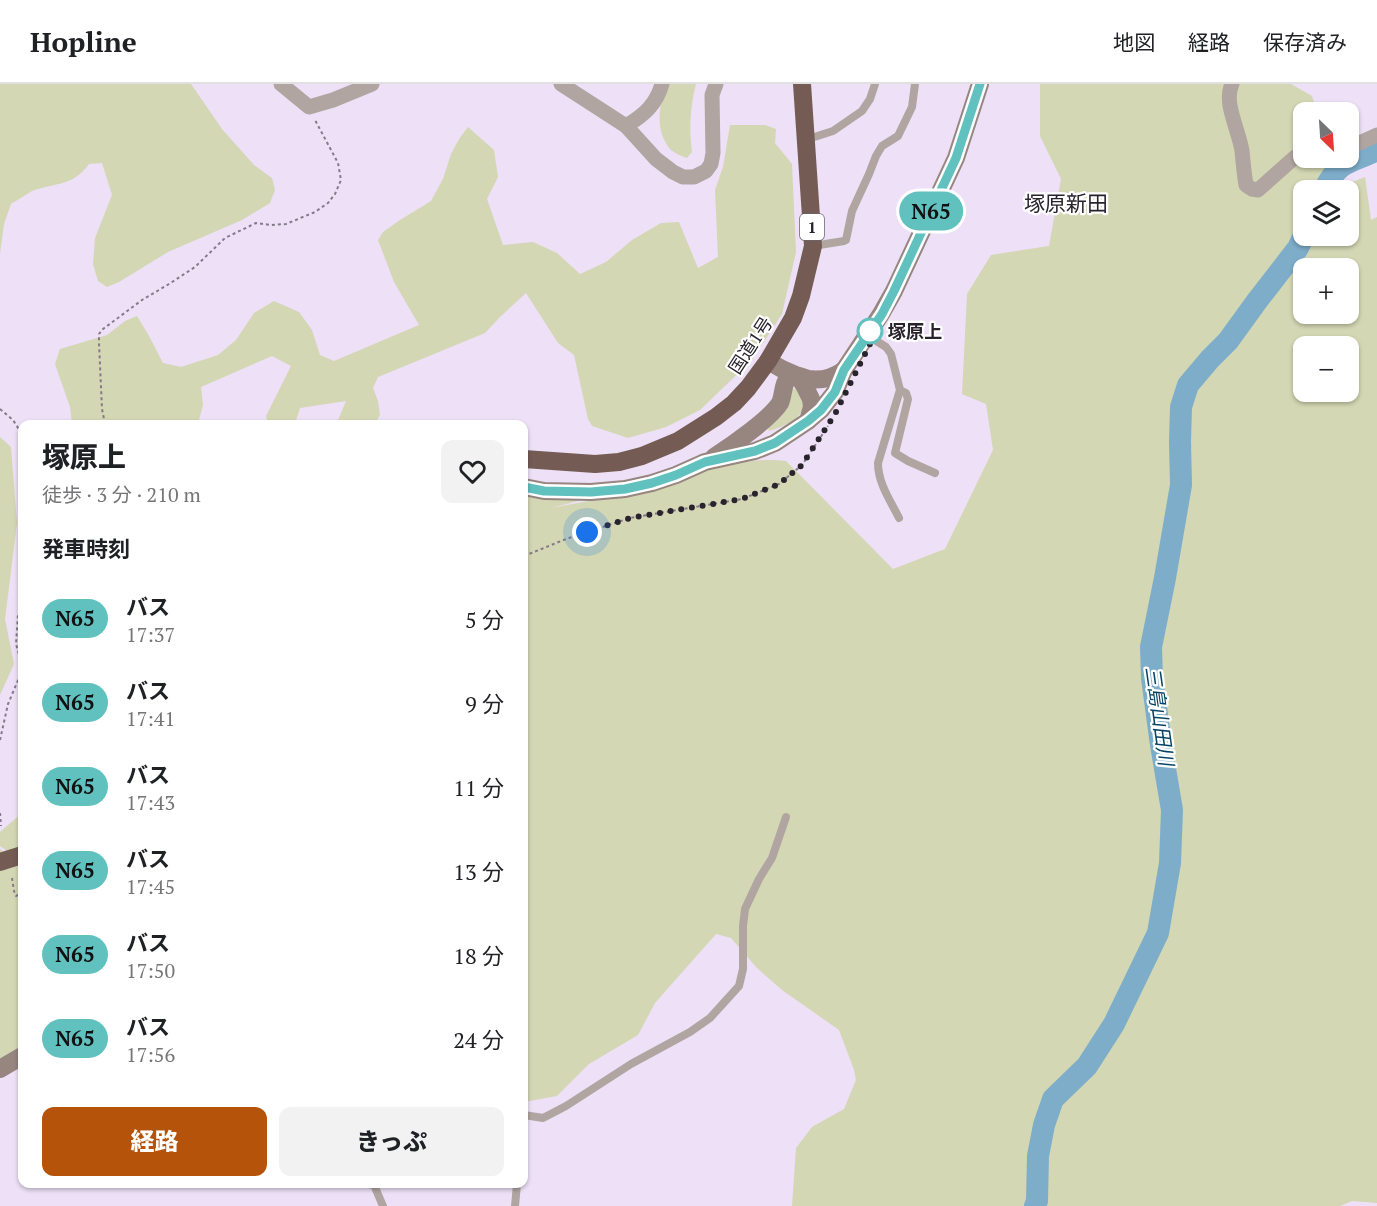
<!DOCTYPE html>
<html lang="ja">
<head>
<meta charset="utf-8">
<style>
	:root { --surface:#fff; --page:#f2f2f2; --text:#202124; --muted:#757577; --line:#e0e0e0; --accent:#b45309 }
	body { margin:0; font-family:"PT Serif","Noto Sans JP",serif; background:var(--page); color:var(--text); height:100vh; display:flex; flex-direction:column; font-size:22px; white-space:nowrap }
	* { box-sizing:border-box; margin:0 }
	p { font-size:20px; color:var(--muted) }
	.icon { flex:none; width:33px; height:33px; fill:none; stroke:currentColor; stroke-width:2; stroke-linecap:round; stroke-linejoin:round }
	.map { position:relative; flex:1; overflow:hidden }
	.details { position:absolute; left:18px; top:336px; width:510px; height:768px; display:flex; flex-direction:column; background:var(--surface); border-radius:12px; box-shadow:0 2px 4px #0004 }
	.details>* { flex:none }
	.badge { padding:0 12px; border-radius:20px; font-size:21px; line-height:39px }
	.needle { width:39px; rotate:155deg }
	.controls { position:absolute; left:1293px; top:18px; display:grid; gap:12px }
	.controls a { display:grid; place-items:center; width:66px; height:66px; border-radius:12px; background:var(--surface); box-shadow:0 2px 4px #0004; font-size:30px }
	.you { position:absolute; width:30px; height:30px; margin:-15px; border:4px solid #fff; border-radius:50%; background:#1a73e8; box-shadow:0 0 0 9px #1a73e833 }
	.map>.badge { position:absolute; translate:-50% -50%; box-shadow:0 0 0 3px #fff }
	h2 { padding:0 24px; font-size:22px; line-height:54px }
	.round { display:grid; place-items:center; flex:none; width:63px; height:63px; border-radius:12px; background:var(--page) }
	.headline { display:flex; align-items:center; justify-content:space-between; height:102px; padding:0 24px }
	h1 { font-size:28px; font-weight:800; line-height:45px }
	.cta { display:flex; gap:12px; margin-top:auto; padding:12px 24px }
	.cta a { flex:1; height:69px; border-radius:12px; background:var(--accent); color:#fff; font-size:24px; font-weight:800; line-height:69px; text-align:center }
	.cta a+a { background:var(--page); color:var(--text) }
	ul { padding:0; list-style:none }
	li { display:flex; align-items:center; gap:18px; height:84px; padding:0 24px }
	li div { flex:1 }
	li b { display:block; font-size:22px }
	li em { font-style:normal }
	li .badge { min-width:66px; font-weight:700; text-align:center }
	header { display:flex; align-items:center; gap:36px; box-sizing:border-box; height:84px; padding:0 30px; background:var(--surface); border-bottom:2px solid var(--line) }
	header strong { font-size:28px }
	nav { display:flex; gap:33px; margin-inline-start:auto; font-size:21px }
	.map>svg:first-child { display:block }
</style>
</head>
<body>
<header>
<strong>Hopline</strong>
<nav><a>地図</a><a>経路</a><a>保存済み</a></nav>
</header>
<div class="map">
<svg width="1377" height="1122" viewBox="0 0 1377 1122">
	<rect width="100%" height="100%" fill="#ede0f7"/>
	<g fill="#d3d7b3" fill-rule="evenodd">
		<path d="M 0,0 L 191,0 L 222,45 L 254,81 L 272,94 L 275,106 L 270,119 L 242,136 L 168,168 L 119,198 L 107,203 L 98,197 L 93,180 L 95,154 L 112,111 L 102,79 L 89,80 C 72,103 56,98 32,107 C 25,111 18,116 11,120 L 4,140 L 0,170 Z"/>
		<path d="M 665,0 L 696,0 C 690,23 689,45 692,68 L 687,74 C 681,72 674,69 670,65 C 654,45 660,22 665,0 Z"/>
		<path d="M 1040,0 L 1291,0 L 1312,12 L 1317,28 L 1304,28 L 1304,74 L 1323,74 L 1324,81 L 1340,103 L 1365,93 L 1371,136 L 1377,133 L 1377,1119 L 1352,1117 L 1340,1122 L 792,1122 L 796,1064 L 812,1043 L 844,1025 L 856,996 L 854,986 L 839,946 L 782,906 L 757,884 L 731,854 L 716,850 L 655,919 L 638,951 L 589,980 L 557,1012 L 524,1018 L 524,403 L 601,411 L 551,424 C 581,418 612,413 642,406 C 689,394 737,371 786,377 L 893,485 L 945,465 L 993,366 L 986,320 L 962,310 L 967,210 L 991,171 L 1049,162 L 1061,95 L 1040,52 ZM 1304,106 L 1348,106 L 1348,152 L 1304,152 ZM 1304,184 L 1348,184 L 1348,230 L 1304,230 ZM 1304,262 L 1348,262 L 1348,308 L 1304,308 Z"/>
		<polygon points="730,41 765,41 776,45 775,59 792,80 796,168 782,230 752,276 700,326 666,343 628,354 592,342 588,335 574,271 558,259 526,209 500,233 485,249 378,293 373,304 378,317 380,331 375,340 338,340 338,336 346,317 300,324 295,340 268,340 266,332 291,282 272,272 201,303 203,321 198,340 72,340 70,323 55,280 60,265 107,251 125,237 137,232 149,252 163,279 181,283 218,271 236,256 254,229 274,217 299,228 312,246 320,271 334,277 419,241 394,198 378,156 383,148 400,136 431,117 443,95 451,70 459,55 468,43 494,66 498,93 487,115 503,161 533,158 557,169 580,190 606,178 632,156 661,139 679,138 698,184 718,173 715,106 723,83"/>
		<path d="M 795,304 C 800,308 802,311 803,317 C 807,334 782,343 769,347 L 768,344 L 781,332 L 790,307 Z"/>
		<polygon points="0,353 11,363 17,439 5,535 14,580 0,611"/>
		<polygon points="22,729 22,770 16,773 0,762 0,748"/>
		<polygon points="0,765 22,783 22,965 0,980"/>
	</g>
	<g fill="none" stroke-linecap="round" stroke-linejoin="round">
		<g stroke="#7eadca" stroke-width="22">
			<path d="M 1324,106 C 1340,75 1349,80 1377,66"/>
			<polyline points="1035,1122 1037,1117 1038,1072 1044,1041 1053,1015 1087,982 1114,940 1158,849 1170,779 1172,726 1161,661 1152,594 1151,563 1165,494 1181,401 1180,358 1181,323 1188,301 1210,275 1228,257 1257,217 1298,164 1304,151"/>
		</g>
		<g stroke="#837b8a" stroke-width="2" stroke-dasharray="3 3" stroke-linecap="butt">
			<polyline points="0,325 13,336 22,350"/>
			<polyline points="105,340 102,325 99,259 99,250 103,245 142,216 169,200 195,183 225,154 256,139 271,141 286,140 315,128 328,119 335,110 341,96 338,79 315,36"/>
			<polyline points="524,472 566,455 630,434 742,415 779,400 802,381 828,342"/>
			<polyline points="0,656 8,620 19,594 22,581 16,560 18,531 22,519"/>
			<polyline points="0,729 1,742"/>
			<polyline points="12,794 14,807 16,812 22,809"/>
		</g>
		<g stroke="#b1a5a1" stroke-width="8">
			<polyline points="805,56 833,47 862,27 870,15 875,0"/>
			<polyline points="813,162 844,157 846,156 852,127 869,90 876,72 882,62 898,52 912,23 915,0"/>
			<path d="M 867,251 L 886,263 L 891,270 L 900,306 L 878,379 C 878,399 890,416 899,434"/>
			<polyline points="900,306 906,309 908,315 895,369 908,377 935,389"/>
			<polyline points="524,1031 543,1034 566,1022 631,980 690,948 710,934 739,902 743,885 743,842 745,825 759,795 772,774 786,733"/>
			<polyline points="369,1100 374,1101 383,1122"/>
			<polyline points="515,1122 517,1100"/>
		</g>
		<g stroke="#b1a5a1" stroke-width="15">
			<polyline points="281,0 309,23 333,16 372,0"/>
			<polyline points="561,0 626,42 656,75 673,88 683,93 694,93 706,87 711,80 713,69 712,11 716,0"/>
			<path d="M 1232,0 C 1223,19 1239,46 1242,67 C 1243,78 1244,89 1246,101 L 1252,105 L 1258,106 L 1294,74 L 1304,68"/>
			<path d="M 626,42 C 644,31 656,21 662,0"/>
			<polyline points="1348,64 1377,51"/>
		</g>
		<g stroke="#978580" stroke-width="18">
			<polyline points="768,277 782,285 798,292 804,301 811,315 812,323 808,337"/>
			<path d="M 714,373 C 731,362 770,335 780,319 C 784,311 782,298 790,293 C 797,290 802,293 808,295 C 821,297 833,294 844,286"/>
			<polyline points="524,403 544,407 591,408 625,405 652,399 676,391 705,378 755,367 775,359 808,337 821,326 835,308 844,286 881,230 894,207 956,74 980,0"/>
			<polyline points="0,985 22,972"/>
		</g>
		<g stroke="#745c54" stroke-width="18">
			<polyline points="524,375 595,380 619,378 642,372 678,357 716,333 734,319 748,304 768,277 793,234 801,212 813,162 802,0"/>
			<polyline points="0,778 22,771"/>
		</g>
	</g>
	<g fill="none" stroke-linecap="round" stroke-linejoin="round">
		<g stroke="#fff" stroke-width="14">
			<polyline id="line" points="524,403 544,407 591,408 625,405 652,399 676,391 705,378 755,367 775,359 808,337 821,326 835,308 844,286 882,230 894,207 956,74 980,0"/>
		</g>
		<use href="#line" stroke="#61c1be" stroke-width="9"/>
		<polyline stroke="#28232c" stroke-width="6" stroke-dasharray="0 10.8" points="587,448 630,434 742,415 779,400 802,381 835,330 873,254 867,251 872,244 870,247"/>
	</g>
	<circle fill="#fff" stroke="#61c1be" stroke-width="3" cx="870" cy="247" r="12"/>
	<g text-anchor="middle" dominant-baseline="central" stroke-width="4.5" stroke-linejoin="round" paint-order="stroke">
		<rect fill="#fff" stroke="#68656b" stroke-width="1.5" x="800" y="130" width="24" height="26" rx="4.5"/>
		<g font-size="16" font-weight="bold" fill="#28232c">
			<text x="812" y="143">1</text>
		</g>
		<g font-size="18" font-weight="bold" fill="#28232c" stroke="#fff" text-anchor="start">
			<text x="888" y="247">塚原上</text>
		</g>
		<g font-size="18" fill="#28232c" stroke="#fff">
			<text transform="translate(750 261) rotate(-57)">国道1号</text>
		</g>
		<g font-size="20" font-style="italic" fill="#054462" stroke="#fff">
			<text transform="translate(1160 632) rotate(82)">三島山田川</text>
		</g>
		<g font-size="21" fill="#28232c" stroke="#fff">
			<text x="1066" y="119">塚原新田</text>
		</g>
	</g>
</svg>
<div class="controls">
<a><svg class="needle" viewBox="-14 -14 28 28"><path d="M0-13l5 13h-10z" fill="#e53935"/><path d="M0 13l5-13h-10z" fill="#757577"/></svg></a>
<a><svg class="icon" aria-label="layers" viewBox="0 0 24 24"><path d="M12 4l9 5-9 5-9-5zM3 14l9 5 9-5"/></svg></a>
<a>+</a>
<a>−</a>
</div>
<div class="you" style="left:587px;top:448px"></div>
<b class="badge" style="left:931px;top:127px;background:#61c1be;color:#111">N65</b>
<section class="details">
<div class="headline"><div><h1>塚原上</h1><p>徒歩 · 3 分 · 210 m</p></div><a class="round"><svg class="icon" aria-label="heart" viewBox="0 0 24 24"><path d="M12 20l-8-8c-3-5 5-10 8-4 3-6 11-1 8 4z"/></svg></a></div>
<h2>発車時刻</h2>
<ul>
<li><span class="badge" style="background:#61c1be;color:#111">N65</span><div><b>バス</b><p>17:37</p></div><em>5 分</em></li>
<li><span class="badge" style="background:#61c1be;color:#111">N65</span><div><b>バス</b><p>17:41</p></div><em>9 分</em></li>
<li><span class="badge" style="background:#61c1be;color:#111">N65</span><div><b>バス</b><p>17:43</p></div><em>11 分</em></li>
<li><span class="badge" style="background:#61c1be;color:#111">N65</span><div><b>バス</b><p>17:45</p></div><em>13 分</em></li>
<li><span class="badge" style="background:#61c1be;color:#111">N65</span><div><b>バス</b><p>17:50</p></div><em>18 分</em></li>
<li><span class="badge" style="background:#61c1be;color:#111">N65</span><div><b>バス</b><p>17:56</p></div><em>24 分</em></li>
</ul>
<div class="cta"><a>経路</a><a>きっぷ</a></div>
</section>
</div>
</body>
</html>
